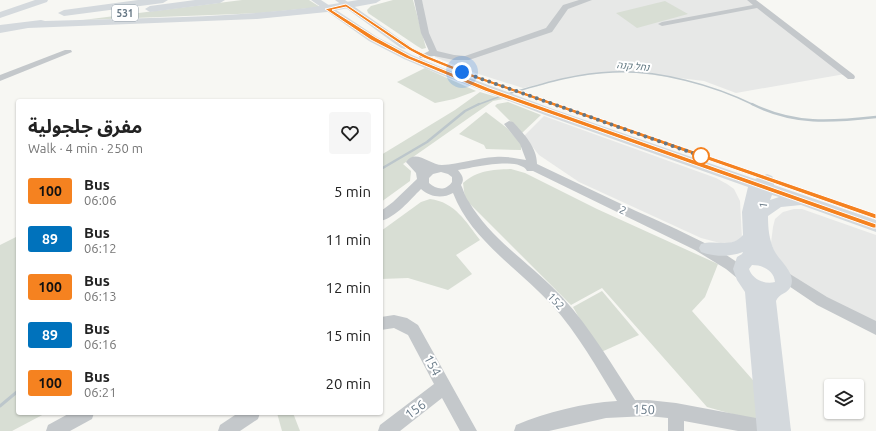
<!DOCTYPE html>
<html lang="en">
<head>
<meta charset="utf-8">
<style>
	:root { --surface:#fff; --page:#f6f6f6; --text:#222; --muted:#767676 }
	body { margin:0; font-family:Ubuntu,"Noto Sans Arabic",Heebo,sans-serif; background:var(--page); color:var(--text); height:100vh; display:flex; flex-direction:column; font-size:15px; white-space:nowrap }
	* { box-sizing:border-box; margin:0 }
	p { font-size:13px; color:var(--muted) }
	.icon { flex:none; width:22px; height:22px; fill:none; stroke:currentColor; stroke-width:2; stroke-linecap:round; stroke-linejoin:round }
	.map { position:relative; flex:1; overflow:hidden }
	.sheet { position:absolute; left:16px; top:99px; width:367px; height:316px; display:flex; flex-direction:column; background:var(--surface); border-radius:4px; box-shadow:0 1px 3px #0004 }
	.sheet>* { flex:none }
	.badge { padding:0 8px; border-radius:3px; font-size:14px; line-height:26px }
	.fabs { position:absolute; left:824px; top:379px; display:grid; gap:8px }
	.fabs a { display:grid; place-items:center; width:40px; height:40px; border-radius:4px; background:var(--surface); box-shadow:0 1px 3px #0004; font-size:20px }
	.you { position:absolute; width:20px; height:20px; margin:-10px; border:3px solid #fff; border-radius:50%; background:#1a73e8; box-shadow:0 0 0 6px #1a73e833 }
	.map>.badge { position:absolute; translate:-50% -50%; box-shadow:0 0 0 2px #fff }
	.round { display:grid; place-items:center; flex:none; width:42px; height:42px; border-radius:4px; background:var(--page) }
	.headline { display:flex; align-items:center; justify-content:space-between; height:68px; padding:0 12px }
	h1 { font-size:19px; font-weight:700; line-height:30px }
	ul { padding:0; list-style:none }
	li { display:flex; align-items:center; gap:12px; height:48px; padding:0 12px }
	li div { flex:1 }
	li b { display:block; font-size:15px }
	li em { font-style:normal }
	li .badge { min-width:44px; font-weight:700; text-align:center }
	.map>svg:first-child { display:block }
</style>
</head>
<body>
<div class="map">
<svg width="876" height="431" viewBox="0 0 876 431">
	<rect width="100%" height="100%" fill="#f7f7f3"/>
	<g fill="#e7e8e7">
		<polygon points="421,0 749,0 845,74 736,93 704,81 621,71 570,77 523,88 469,71 435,57 435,51 427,33 423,5"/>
		<polygon points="544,116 716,178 727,184 734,189 740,201 742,239 730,243 720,243 701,238 579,182 539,155 524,136"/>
		<polygon points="794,209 802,209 876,235 876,323 817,293 790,274 778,260 771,243 773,227 775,219 783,212"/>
	</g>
	<g fill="#d8ded4">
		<polygon points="242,0 309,0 320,7 261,13 83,20"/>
		<polygon points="393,0 413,0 426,48 422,49 417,46 368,13 367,10 371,6"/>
		<polygon points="665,1 688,14 637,28 616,13"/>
		<polygon points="425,68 476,91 454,99 435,103 397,82"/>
		<polygon points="480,92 503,99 493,101 403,164 411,171 410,181 381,202 381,155 455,110"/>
		<polygon points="508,102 541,115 522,133 495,106 497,104"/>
		<polygon points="486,112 507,128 521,144 521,150 486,149 484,145 459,134"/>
		<path d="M 511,169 L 525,173 L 597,209 L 718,264 L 705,297 L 692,311 L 759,387 L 761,422 L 707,407 L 602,288 L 571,305 L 465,199 L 463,183 C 478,170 492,170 511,169 Z"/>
		<path d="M 430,199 C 455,202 466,222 480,240 L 456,255 L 472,274 L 448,290 L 408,278 L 381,279 L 381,231 L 421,202 Z"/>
		<polygon points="18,236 18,413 46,413 12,431 0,431 0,245"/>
		<polygon points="602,291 639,335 599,353 573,307"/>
		<polygon points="277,413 293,413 300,431 282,431"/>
	</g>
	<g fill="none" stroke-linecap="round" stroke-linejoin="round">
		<g stroke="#bcc6cb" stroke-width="1.5">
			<path d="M 508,94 C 542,84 577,73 613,72 C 659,70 713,85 754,105"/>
			<polyline points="477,105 501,96"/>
		</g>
		<g stroke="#bcc6cb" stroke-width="2.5">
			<path d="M 752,104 C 794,125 831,122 876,117"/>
			<polyline points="381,169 427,142 465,111 479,104"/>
		</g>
		<polyline stroke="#bcc6cb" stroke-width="3" points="0,406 18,391"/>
		<g fill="#c4c8cb" fill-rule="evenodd">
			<polygon points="414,0 422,0 429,33 437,51 454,55 465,56 546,28 563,5 579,0 592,0 568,9 552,32 469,60 454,60 434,56 420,58 419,56 429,51 421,33"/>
			<polygon points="747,0 756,0 854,75 855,77 854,79 848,79 757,8 662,26 658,24 662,22 753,5"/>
			<polygon points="65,50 71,50 72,52 0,81 0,75"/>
			<path d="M 509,121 L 513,122 C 524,134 537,147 537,164 C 570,180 603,195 636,211 C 658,221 739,255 749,274 L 747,278 L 742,279 L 737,278 L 726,269 L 695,250 L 533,171 L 527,171 C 519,156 472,168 458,170 C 462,175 465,179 461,185 C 464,191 465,197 469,202 C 492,241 533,265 563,298 C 591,329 612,365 635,400 L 648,400 L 676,403 L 783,423 L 789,425 L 791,431 L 738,431 L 684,421 L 684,431 L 668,431 L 668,418 L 648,416 L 606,418 L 549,431 L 514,431 L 516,425 C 547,412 583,403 617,401 C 597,368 578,334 552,305 C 519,269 471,240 453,193 C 442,199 430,197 421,189 C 410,200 396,217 381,221 L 381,211 L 393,202 L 417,179 L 416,173 L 406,162 C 415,148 430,165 442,165 C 460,164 477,158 495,157 C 505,156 515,158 526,160 L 520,144 L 504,124 ZM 441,172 L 448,174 L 452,177 L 452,182 C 445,192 436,189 429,183 L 429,178 L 433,174 Z"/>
			<polygon points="782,269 827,297 876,321 876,335 817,305 777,278 775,274 777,270"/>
			<polygon points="394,315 407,318 418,325 477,431 460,431 442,398 400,431 378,431 380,425 434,384 408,335 394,328 381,330 381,317"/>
			<polygon points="70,413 94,413 92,419 70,431 46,431 48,425"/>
			<polygon points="238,413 260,413 258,419 240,431 218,431 220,425"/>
		</g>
		<g fill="#d4d9dd" fill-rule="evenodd">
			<polygon points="35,0 48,0 47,2 0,18 0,12"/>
			<path d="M 311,0 L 321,0 L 377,37 L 412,55 L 445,69 L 553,109 L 755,179 L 767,174 L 772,176 L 774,179 L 774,185 L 876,220 L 876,232 L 801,205 L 781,207 L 768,216 C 768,228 769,239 774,250 C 779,261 796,272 791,286 C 788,294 779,293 776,301 L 791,431 L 757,431 L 745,292 L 737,280 L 733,269 L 737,257 L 742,254 L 743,252 C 729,257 715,257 701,252 L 699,248 L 701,244 C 716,239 731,249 743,235 L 742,212 L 748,187 L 545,115 L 437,73 L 404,59 L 369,41 ZM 772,195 L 779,197 L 770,200 ZM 752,265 C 762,265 774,270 775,282 C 765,285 752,279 749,269 Z"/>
			<polygon points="335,0 345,0 410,46 405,49 401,48"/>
		</g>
		<g fill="#d4d9dd" fill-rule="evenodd">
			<polygon points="138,0 168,0 163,3 64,16 58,13 64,10"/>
			<polygon points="195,0 225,0 220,3 150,12 145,9 150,6"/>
			<path d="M 358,0 L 381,0 L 376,3 L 327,12 L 257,19 L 28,28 L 0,33 L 0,25 L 41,20 L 45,21 C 149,17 256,19 358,0 Z"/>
		</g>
	</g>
	<polygon fill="#f58220" stroke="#fff" points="346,4 412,48 428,56 475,75 876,214 876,219 873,218 471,77 424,58 409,50 346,7 332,10 375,37 410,56 489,88 876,224 876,228 873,228 485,91 406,58 371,40 325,9"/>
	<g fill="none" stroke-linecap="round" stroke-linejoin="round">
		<polyline stroke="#657785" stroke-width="4" stroke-dasharray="0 7.2" points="462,72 701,156"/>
	</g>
	<circle fill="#fff" stroke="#f58220" stroke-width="2" cx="701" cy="156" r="8"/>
	<g text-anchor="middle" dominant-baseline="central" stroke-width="4" stroke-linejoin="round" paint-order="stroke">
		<rect fill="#fff" stroke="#93a0aa" stroke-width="1" x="112" y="5" width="26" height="16" rx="3"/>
		<g font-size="10" font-weight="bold" fill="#657785">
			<text x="125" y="13">531</text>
		</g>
		<g font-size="10" font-style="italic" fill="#617881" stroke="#fff">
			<text transform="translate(633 66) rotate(5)">נחל קנה</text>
		</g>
		<g font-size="11" fill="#657785" stroke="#fff">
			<text transform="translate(763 205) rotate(-81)">1</text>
			<text transform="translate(623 210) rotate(26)">2</text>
			<text transform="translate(556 301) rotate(47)">152</text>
		</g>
		<g font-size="13" fill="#657785" stroke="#fff">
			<text transform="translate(433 365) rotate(62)">154</text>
			<text transform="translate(415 409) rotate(-37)">156</text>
			<text transform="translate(644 409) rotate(2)">150</text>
		</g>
	</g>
</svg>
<div class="fabs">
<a><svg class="icon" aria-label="layers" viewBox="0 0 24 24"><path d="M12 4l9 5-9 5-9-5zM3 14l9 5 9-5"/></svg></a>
</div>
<div class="you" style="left:462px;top:72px"></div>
<section class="sheet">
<div class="headline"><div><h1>مفرق جلجولية</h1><p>Walk · 4 min · 250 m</p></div><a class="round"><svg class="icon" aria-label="heart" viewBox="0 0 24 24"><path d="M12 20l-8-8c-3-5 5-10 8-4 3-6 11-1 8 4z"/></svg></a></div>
<ul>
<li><span class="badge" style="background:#f58220;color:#111">100</span><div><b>Bus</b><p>06:06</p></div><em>5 min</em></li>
<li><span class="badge" style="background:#0072bc;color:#fff">89</span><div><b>Bus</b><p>06:12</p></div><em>11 min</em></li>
<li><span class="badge" style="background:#f58220;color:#111">100</span><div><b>Bus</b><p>06:13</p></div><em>12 min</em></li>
<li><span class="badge" style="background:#0072bc;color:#fff">89</span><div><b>Bus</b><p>06:16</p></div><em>15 min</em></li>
<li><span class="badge" style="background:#f58220;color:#111">100</span><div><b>Bus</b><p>06:21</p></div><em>20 min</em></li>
</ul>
</section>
</div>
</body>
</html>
